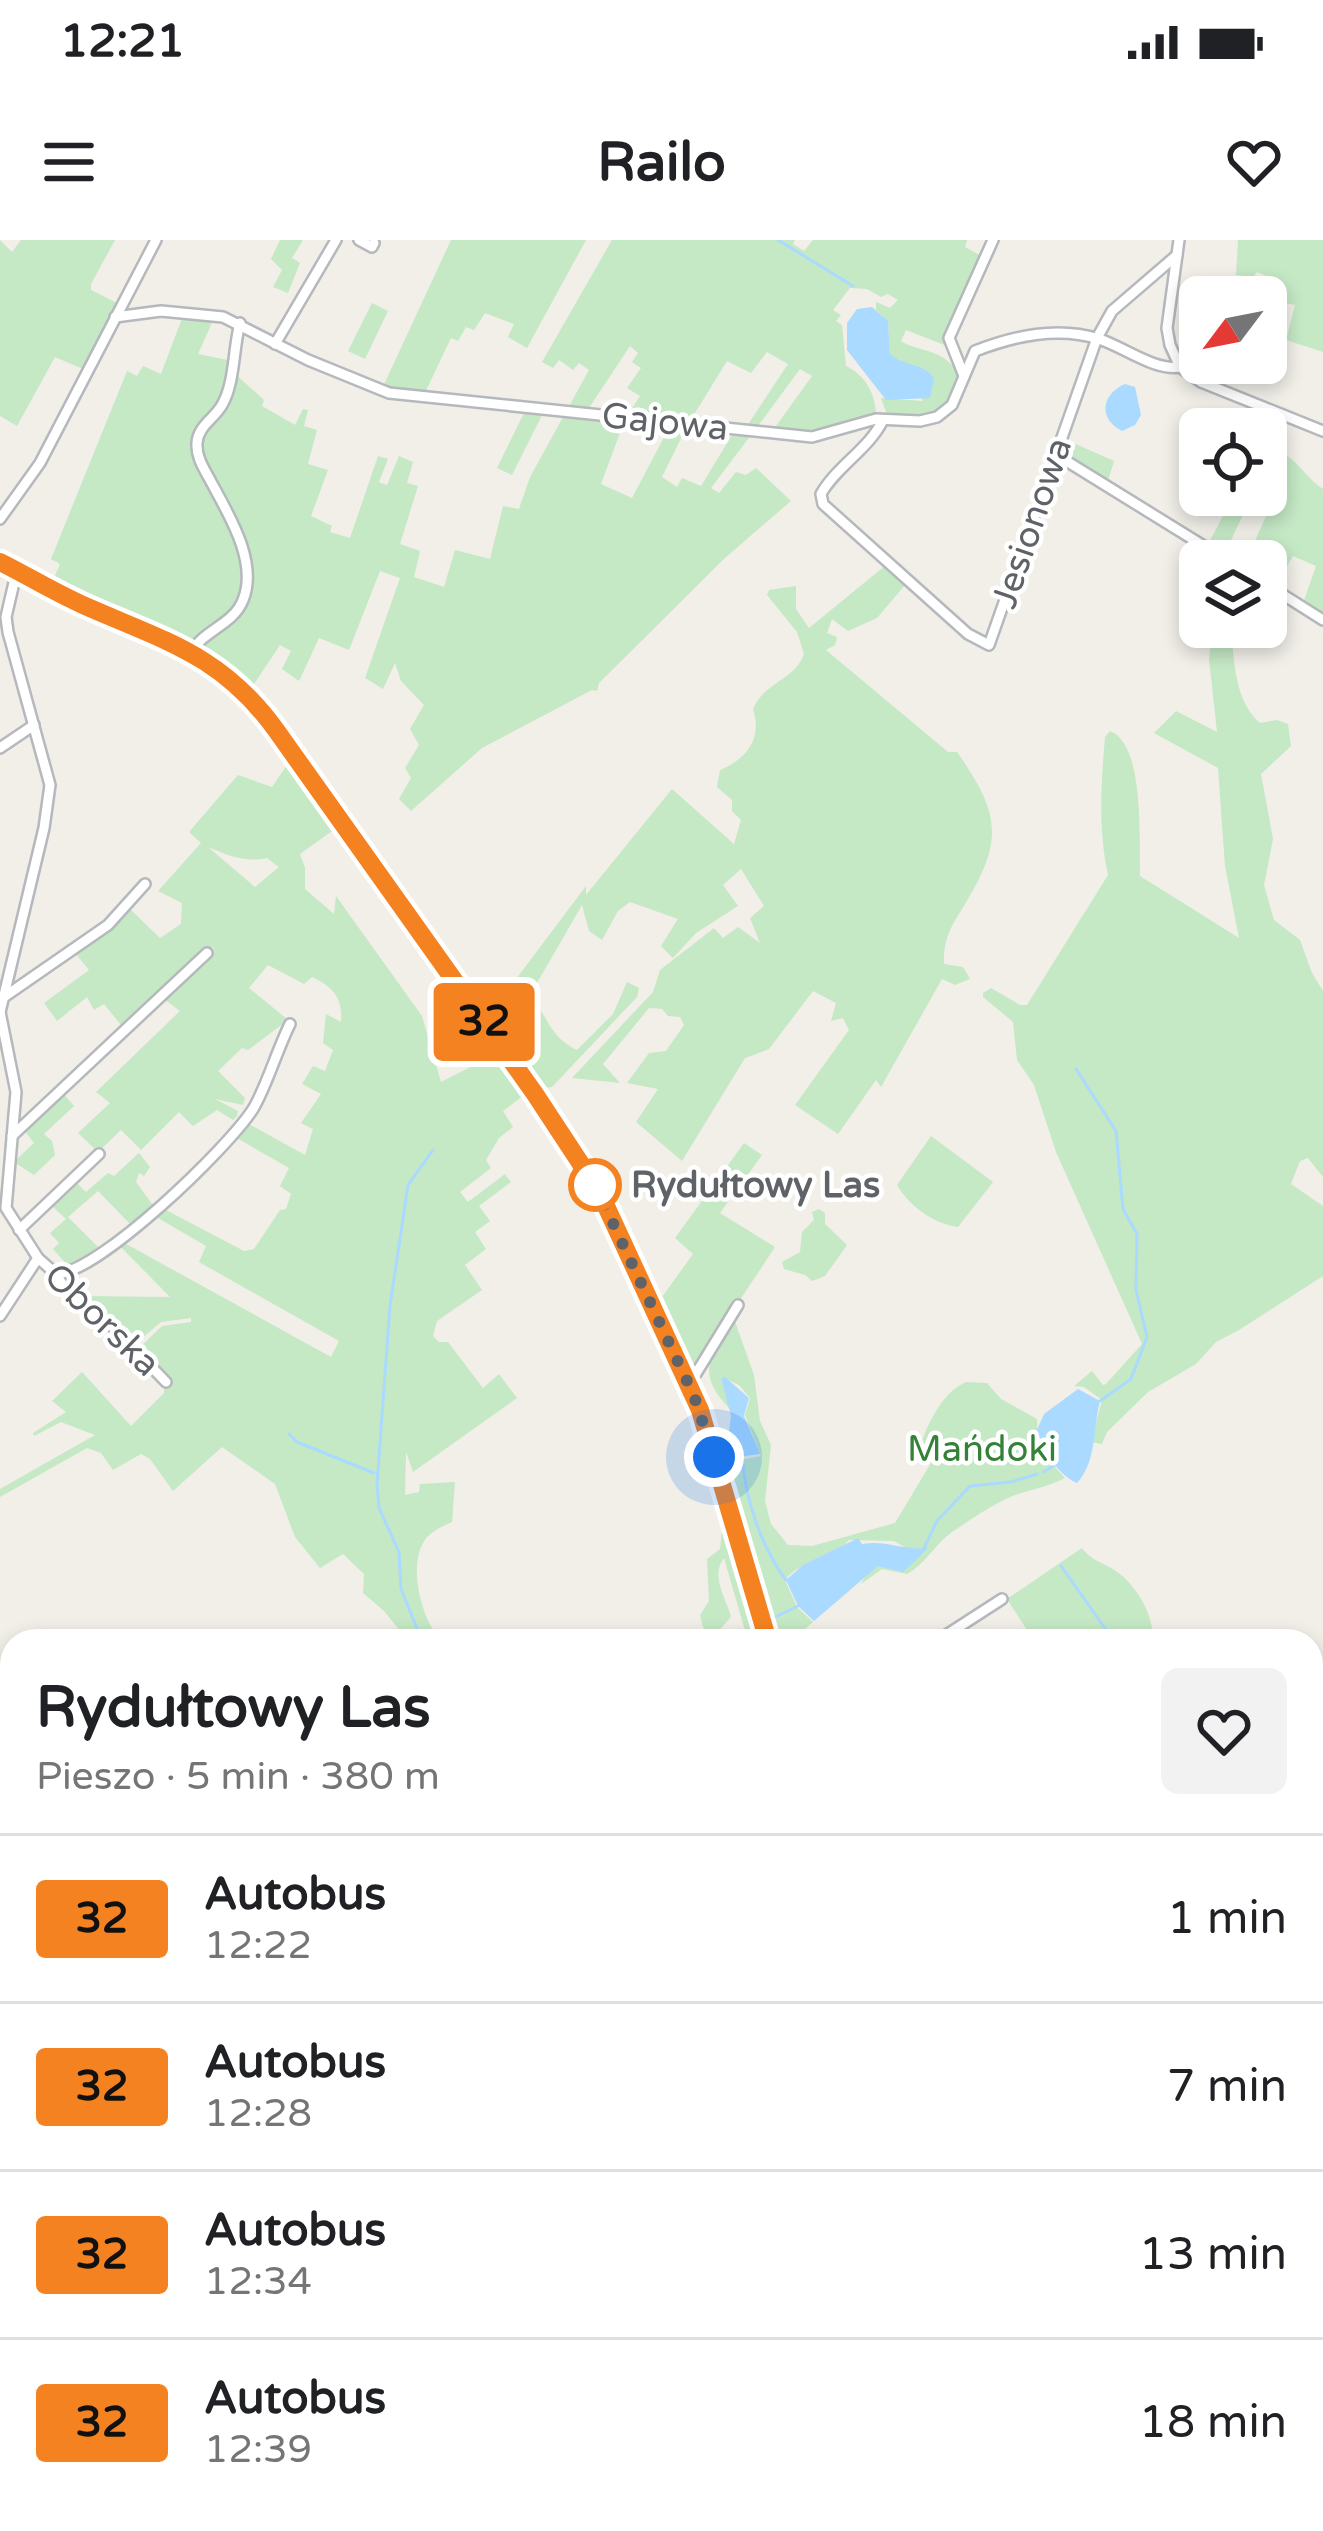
<!DOCTYPE html>
<html lang="pl">
<head>
<meta charset="utf-8">
<style>
	:root { --surface:#fff; --page:#f2f2f2; --text:#202124; --muted:#757577; --line:#e0e0e0 }
	body { margin:0; font-family:"Varela Round",sans-serif; background:var(--page); color:var(--text); height:100vh; display:flex; flex-direction:column; font-size:45px; white-space:nowrap }
	* { box-sizing:border-box; margin:0 }
	p { font-size:39px; color:var(--muted) }
	.icon { flex:none; width:66px; height:66px; fill:none; stroke:currentColor; stroke-width:2; stroke-linecap:round; stroke-linejoin:round }
	.map { position:relative; flex:1; overflow:hidden }
	.panel { position:absolute; left:0px; top:1389px; width:1323px; height:903px; display:flex; flex-direction:column; background:var(--surface); border-radius:36px 36px 0 0; box-shadow:0 6px 18px #0003 }
	.panel>* { flex:none }
	.badge { padding:0 24px; border-radius:9px; font-size:42px; line-height:78px }
	.needle { width:78px; rotate:238deg }
	.fabs { position:absolute; left:1179px; top:36px; display:grid; gap:24px }
	.fabs a { display:grid; place-items:center; width:108px; height:108px; border-radius:18px; background:var(--surface); box-shadow:0 6px 18px #0003; font-size:60px }
	.you { position:absolute; width:60px; height:60px; margin:-30px; border:9px solid #fff; border-radius:50%; background:#1a73e8; box-shadow:0 0 0 18px #1a73e833 }
	.map>.badge { position:absolute; translate:-50% -50%; box-shadow:0 0 0 6px #fff }
	.round { display:grid; place-items:center; flex:none; width:126px; height:126px; border-radius:18px; background:var(--page) }
	.headline { display:flex; align-items:center; justify-content:space-between; height:204px; padding:0 36px }
	h1 { font-size:57px; font-weight:700; line-height:90px }
	ul { padding:0; list-style:none }
	li { display:flex; align-items:center; gap:36px; height:168px; padding:0 36px; border-top:3px solid var(--line) }
	li div { flex:1 }
	li b { display:block; font-size:45px }
	li em { font-style:normal }
	li .badge { min-width:132px; font-weight:700; text-align:center }
	.status { display:flex; justify-content:space-between; align-items:center; height:84px; padding:0 60px; background:var(--surface); direction:ltr }
	.status svg { height:33px; fill:currentColor }
	header { display:flex; justify-content:space-between; align-items:center; height:156px; padding:0 36px; background:var(--surface); font-size:54px; font-weight:700 }
	.map>svg:first-child { display:block }
</style>
</head>
<body>
<div class="status"><b>12:21</b><svg viewBox="0 0 49 12"><path d="M0 12V9h3v3zM5 12V6h3v6zM10 12V3h3v9zM15 12V0h3v12zM26 1h20v11H26zM47 4h2v5h-2z"/></svg></div>
<header><svg class="icon" aria-label="menu" viewBox="0 0 24 24"><path d="M4 6h16M4 12h16M4 18h16"/></svg>Railo<svg class="icon" aria-label="heart" viewBox="0 0 24 24"><path d="M12 20l-8-8c-3-5 5-10 8-4 3-6 11-1 8 4z"/></svg></header>
<div class="map">
<svg width="1323" height="2291" viewBox="0 0 1323 2291">
	<rect width="100%" height="100%" fill="#f1efe8"/>
	<g fill="#c5e8c5" fill-rule="evenodd">
		<polygon points="0,0 12,12 21,0 115,0 91,44 91,50 117,63 83,129 55,117 17,186 0,176"/>
		<polygon points="280,0 303,0 292,18 300,23 288,53 273,47 282,30 271,19"/>
		<polygon points="451,0 586,0 527,108 508,97 514,84 485,73 474,90 466,87 458,101 451,98 423,157 381,151"/>
		<path d="M 612,0 L 795,0 L 793,4 L 804,11 L 813,0 L 967,0 L 965,7 L 985,18 L 947,106 L 906,90 L 901,101 C 916,111 938,109 952,125 C 967,143 948,173 927,177 C 916,180 900,177 888,177 L 881,158 L 923,161 L 890,114 L 888,81 L 876,70 L 876,62 L 890,68 L 898,60 L 888,54 L 881,57 L 867,49 L 850,48 L 833,70 L 841,75 L 836,81 L 842,85 L 846,126 C 867,136 877,157 876,179 L 828,194 L 771,193 L 812,136 L 800,129 L 758,186 L 747,186 L 788,124 L 767,112 L 751,133 L 727,121 L 687,186 L 662,237 L 677,247 L 682,238 L 701,246 L 735,190 L 754,191 L 711,248 L 719,253 L 736,232 L 746,235 L 756,228 L 791,261 L 725,318 L 599,443 L 597,451 L 592,450 L 482,508 L 411,571 L 399,559 L 411,538 L 405,528 L 419,505 L 410,489 L 424,465 L 401,441 L 395,423 L 383,449 L 365,438 L 400,338 L 380,331 L 349,410 L 319,398 L 299,441 L 282,429 L 291,411 L 280,405 L 250,450 L 191,412 L 49,350 L 60,324 L 51,319 L 127,131 L 137,136 L 143,126 L 161,134 L 184,73 L 215,76 L 198,114 L 228,120 L 234,133 L 264,160 L 262,166 L 295,185 L 303,169 L 308,170 L 304,186 L 317,190 L 308,224 L 328,230 L 311,276 L 332,286 L 330,292 L 350,298 L 378,216 L 388,219 L 379,242 L 387,245 L 399,216 L 413,222 L 407,243 L 418,246 L 400,304 L 420,311 L 414,337 L 444,347 L 455,310 L 490,319 L 503,266 L 519,269 L 530,237 L 589,130 L 579,123 L 573,130 L 559,120 L 553,128 L 542,122 ZM 630,106 L 638,113 L 632,122 L 641,128 L 627,148 L 640,156 L 625,179 L 585,174 ZM 625,179 L 671,184 L 632,258 L 601,244 Z"/>
		<polygon points="1238,0 1323,0 1323,112 1286,100 1295,65 1267,59 1272,38 1257,32 1253,37 1236,35"/>
		<polygon points="372,63 388,71 365,119 348,111"/>
		<polygon points="525,171 543,173 512,235 497,228"/>
		<polygon points="1062,198 1114,221 1107,244 1057,213"/>
		<path d="M 1274,208 C 1296,217 1304,236 1323,249 L 1323,375 L 1303,363 L 1316,326 L 1293,316 L 1275,348 L 1266,342 L 1266,321 L 1246,321 L 1271,265 L 1252,256 L 1224,315 L 1207,306 L 1234,255 L 1266,255 L 1266,225 Z"/>
		<path d="M 886,325 L 906,344 L 877,378 L 848,391 L 832,379 L 827,393 L 837,397 L 835,405 L 826,410 L 948,512 L 957,512 C 999,572 1005,599 965,664 C 952,685 943,698 944,724 L 963,727 L 970,739 L 955,745 L 942,739 L 881,847 L 876,840 L 838,894 L 795,865 L 849,790 L 843,778 L 831,781 L 836,763 L 813,751 L 769,809 L 745,818 L 682,921 L 636,882 L 658,849 L 627,843 L 649,813 L 666,811 L 684,785 L 680,777 L 668,776 L 662,769 L 649,768 L 603,824 L 620,843 L 572,838 L 653,752 L 660,730 L 714,688 L 723,698 L 738,687 L 760,703 L 750,678 L 764,666 L 741,629 L 723,645 L 738,666 L 696,693 L 673,718 L 661,706 L 678,679 L 630,662 L 618,671 L 602,700 L 589,691 L 582,665 L 530,755 C 550,780 549,796 577,810 L 613,774 L 627,742 L 639,748 L 637,757 L 552,847 L 536,849 L 486,779 L 586,646 L 586,655 L 672,549 L 734,604 L 741,580 L 732,571 L 732,560 L 717,547 L 720,530 C 749,518 762,497 753,469 C 763,443 795,440 804,414 L 797,392 L 767,355 L 769,350 L 796,346 L 796,369 L 809,388 Z"/>
		<path d="M 1209,387 L 1231,387 C 1234,419 1234,461 1260,483 L 1277,480 L 1288,484 L 1291,506 L 1261,534 L 1273,599 L 1264,645 L 1274,680 L 1300,700 L 1312,733 L 1323,751 L 1323,937 L 1308,918 L 1300,921 L 1291,944 L 1323,966 L 1323,1036 L 1239,1090 L 1216,1102 L 1196,1124 L 1148,1152 L 1107,1192 L 1102,1204 L 1091,1202 L 1102,1160 L 1084,1147 L 1074,1146 L 1092,1131 L 1103,1145 L 1106,1144 L 1142,1104 L 1056,912 L 1034,845 L 1017,820 L 1013,782 L 983,757 L 983,753 L 991,748 L 1020,765 L 1027,765 L 1108,635 C 1098,588 1101,545 1105,497 L 1110,491 C 1145,504 1139,601 1140,636 L 1239,698 L 1225,626 L 1218,528 L 1154,493 L 1176,471 L 1217,492 L 1209,419 L 1211,399 L 1206,395 Z"/>
		<path d="M 285,512 L 335,589 L 300,614 L 305,628 L 305,649 L 334,674 L 336,656 L 422,776 L 441,842 L 496,814 L 507,813 L 532,849 L 503,871 L 513,887 L 499,898 L 486,920 L 491,928 L 460,952 L 468,962 L 505,934 L 511,942 L 479,966 L 490,981 L 475,992 L 486,1009 L 465,1025 L 482,1050 L 437,1081 L 433,1096 L 439,1102 L 448,1102 L 483,1148 L 499,1134 L 517,1158 L 413,1232 L 406,1212 L 405,1255 L 419,1252 L 420,1244 L 455,1242 L 452,1282 C 443,1286 434,1290 427,1297 C 408,1320 419,1367 433,1390 L 423,1401 L 401,1401 L 405,1397 L 384,1371 L 363,1353 L 364,1334 L 343,1314 L 320,1328 L 295,1297 L 275,1244 L 222,1207 L 173,1251 L 150,1219 L 141,1214 L 113,1230 L 101,1213 L 87,1208 L 0,1257 L 0,1249 L 95,1195 L 61,1182 L 34,1196 L 33,1193 L 66,1172 L 52,1161 L 82,1132 L 131,1186 L 164,1153 L 164,1145 L 137,1110 L 162,1086 L 191,1082 L 191,1078 L 161,1082 L 134,1105 L 77,1056 L 170,1057 L 116,1002 L 119,1000 L 331,1117 L 339,1101 L 199,1022 L 206,1006 L 158,978 L 164,969 L 244,1011 L 254,1009 L 280,970 L 286,969 L 291,954 L 280,946 L 289,928 L 235,897 L 247,883 L 305,915 L 313,889 L 301,883 L 321,854 L 302,844 L 313,826 L 325,831 L 333,810 L 323,803 L 326,774 L 341,782 C 343,759 334,747 312,737 L 304,744 L 268,725 L 249,748 L 288,780 L 248,810 L 242,808 L 218,831 L 245,858 L 243,865 L 215,859 L 238,871 L 237,876 L 233,880 L 217,870 L 193,886 L 179,872 L 141,910 L 121,890 L 98,912 L 78,893 L 110,863 L 96,852 L 180,771 L 164,759 L 215,707 L 203,712 L 125,790 L 104,764 L 94,770 L 87,757 L 57,781 L 44,763 L 89,730 L 75,713 L 129,668 L 160,698 L 181,684 L 182,663 L 158,651 L 201,603 L 189,592 L 238,535 L 272,547 L 287,525 L 282,514 ZM 208,607 C 227,615 246,623 267,618 L 279,627 L 255,647 Z"/>
		<polygon points="62,852 74,866 44,894 52,901 55,915 34,935 14,922 34,903 24,890"/>
		<path d="M 931,896 L 993,942 L 958,987 C 934,984 909,966 897,945 Z"/>
		<polygon points="744,903 762,915 720,973 775,1007 693,1131 689,1130 657,1064 693,1014 675,998"/>
		<polygon points="139,913 150,927 144,936 139,933 136,942 155,968 132,986 98,951 68,977 101,1010 71,1029 53,1009 59,1003 50,993 66,979 50,964 74,940 86,952 108,933 114,936"/>
		<polygon points="819,969 825,973 825,984 847,1005 825,1036 812,1041 805,1035 784,1029 782,1022 800,1012 802,992 814,980 812,972"/>
		<path d="M 733,1076 L 754,1135 L 760,1181 L 771,1205 L 765,1261 L 771,1284 L 788,1305 L 812,1306 L 895,1283 L 931,1223 L 919,1209 C 927,1185 942,1152 966,1142 L 987,1143 L 1001,1159 L 1037,1179 L 1038,1209 L 1065,1238 C 1049,1246 1037,1248 1021,1253 C 998,1260 975,1277 955,1290 C 936,1302 926,1324 907,1334 L 882,1329 L 861,1344 L 867,1333 L 878,1325 L 903,1332 L 909,1310 L 894,1301 L 849,1300 C 832,1319 803,1318 785,1340 L 797,1367 L 813,1382 L 805,1389 L 803,1401 L 771,1401 L 717,1210 L 730,1222 L 761,1216 L 745,1175 L 750,1158 L 739,1145 L 721,1137 L 730,1169 C 694,1132 711,1116 733,1076 Z"/>
		<path d="M 735,1288 L 768,1401 L 748,1401 L 724,1318 C 710,1336 726,1358 731,1377 L 713,1397 L 703,1387 L 700,1375 L 709,1361 L 707,1319 L 720,1309 L 722,1290 Z"/>
		<path d="M 1082,1308 C 1090,1320 1104,1323 1116,1331 C 1137,1346 1154,1375 1153,1401 L 1012,1401 L 1027,1390 L 1007,1359 Z"/>
		<polygon points="1311,1596 1323,1602 1323,1683 1318,1681 1311,1690"/>
		<polygon points="1323,2230 1323,2281 1314,2291 1258,2291 1251,2280 1311,2280 1311,2245"/>
		<polygon points="53,2280 180,2280 191,2291 20,2291"/>
		<polygon points="300,2280 414,2280 415,2291 293,2291"/>
		<polygon points="418,2280 606,2280 600,2291 419,2291"/>
		<polygon points="779,2280 904,2280 911,2291 775,2291"/>
	</g>
	<g fill="#aadaff">
		<path d="M 872,67 L 888,81 L 890,114 C 904,127 923,122 934,138 L 930,158 L 886,160 L 847,110 L 847,83 L 857,69 Z"/>
		<path d="M 1125,144 L 1135,147 L 1141,175 L 1135,185 L 1122,191 C 1098,179 1101,154 1125,144 Z"/>
		<polygon points="725,1137 749,1158 744,1176 760,1214 730,1218 726,1215 731,1176 721,1138"/>
		<path d="M 1078,1149 L 1100,1161 C 1093,1187 1097,1222 1077,1243 C 1058,1235 1043,1210 1037,1190 L 1044,1174 Z"/>
		<path d="M 858,1298 L 862,1304 C 886,1300 904,1311 928,1308 L 903,1332 L 878,1326 L 814,1381 L 798,1366 L 786,1340 L 803,1325 Z"/>
	</g>
	<g fill="none" stroke-linecap="round" stroke-linejoin="round">
		<g stroke="#aadaff" stroke-width="3">
			<polyline points="778,0 853,46"/>
			<polyline points="1076,829 1116,891 1123,969 1137,994 1136,1050 1147,1097 1131,1139 1100,1161"/>
			<polyline points="289,1194 297,1202 374,1233"/>
			<path d="M 742,1216 C 745,1258 761,1307 786,1340"/>
			<polyline points="1043,1232 1055,1225"/>
			<polyline points="924,1308 937,1281 970,1246 1011,1242 1037,1234"/>
			<polyline points="1061,1326 1114,1401"/>
			<polyline points="767,1381 798,1366"/>
			<polyline points="422,1401 401,1349 399,1312 379,1268 377,1244 390,1066 408,945 433,910"/>
			<polyline points="735,1401 757,1386"/>
			<polyline points="0,1519 12,1518"/>
			<polyline points="1311,1636 1323,1650"/>
			<polyline points="547,2280 549,2291"/>
		</g>
		<g stroke="#b5b8bc" stroke-width="14">
			<g id="minor">
				<polyline points="359,0 372,7 374,3"/>
				<polyline points="1179,0 1167,88 1170,105 1180,127 1201,142 1323,191"/>
				<path d="M 115,77 L 161,71 L 223,77 L 308,120 L 389,153 L 812,197 L 876,179 L 920,181 L 937,177 L 952,165 L 975,111 C 1014,96 1057,86 1099,99 C 1124,107 1154,131 1180,127"/>
				<polyline points="275,104 336,0"/>
				<polyline points="964,136 949,98 993,0"/>
				<path d="M 883,180 C 869,209 836,227 821,254 L 823,264 L 968,394 L 989,405 L 1097,98 L 1112,71 L 1177,15"/>
				<polyline points="1055,214 1228,321"/>
				<polyline points="0,279 40,223 156,0"/>
				<polyline points="1266,344 1323,380"/>
				<path d="M 191,412 C 204,390 234,384 243,360 C 259,321 227,272 209,238 C 203,227 196,216 197,203 C 198,186 214,179 222,165 C 235,143 233,109 240,83"/>
				<polyline points="0,508 34,485"/>
				<polyline points="4,757 108,685 145,644"/>
				<polyline points="0,772 44,588 50,545 8,392 6,377 16,334"/>
				<polyline points="0,772 16,852 6,968 38,1018 56,1034 69,1055 113,1087 166,1142"/>
				<polyline points="12,896 207,713"/>
				<polyline points="19,990 99,914"/>
				<path d="M 56,1034 C 99,1033 228,908 253,869 C 266,848 277,810 290,784"/>
				<polyline points="0,1076 38,1018"/>
				<polyline points="689,1145 738,1065"/>
				<polyline points="937,1401 1002,1359"/>
				<polyline points="0,1898 12,1893"/>
				<polyline points="0,2003 12,2012"/>
				<polyline points="1311,2203 1323,2214"/>
				<polyline points="416,2280 417,2291"/>
			</g>
		</g>
		<g stroke="#f2c960" stroke-width="16">
			<g id="major">
				<polyline points="0,329 210,423 252,459 290,510 535,854 600,953 700,1170 768,1401"/>
				<polyline points="1247,2280 1255,2291"/>
				<polyline points="778,2291 783,2280"/>
			</g>
		</g>
		<use href="#minor" stroke="#fff" stroke-width="9"/>
		<use href="#major" stroke="#fff2af" stroke-width="12"/>
	</g>
	<g fill="none" stroke-linecap="round" stroke-linejoin="round">
		<g stroke="#fff" stroke-width="27">
			<path id="line" d="M 0,322 C 28,336 54,352 83,365 C 164,401 221,414 276,490 L 535,854 L 600,953 L 700,1170 L 768,1401"/>
		</g>
		<use href="#line" stroke="#f58220" stroke-width="18"/>
		<polyline stroke="#5f6368" stroke-width="12" stroke-dasharray="0 21.6" points="595,945 694,1156 714,1217"/>
	</g>
	<circle fill="#fff" stroke="#f58220" stroke-width="6" cx="595" cy="945" r="24"/>
	<g text-anchor="middle" dominant-baseline="central" stroke-width="9" stroke-linejoin="round" paint-order="stroke">
		<g font-size="36" fill="#5f6368" stroke="#fff">
			<text transform="translate(665 182) rotate(6)">Gajowa</text>
			<text transform="translate(1032 283) rotate(-71)">Jesionowa</text>
			<text transform="translate(102 1080) rotate(44)">Oborska</text>
		</g>
		<g font-size="36" font-weight="bold" fill="#5f6368" stroke="#fff" text-anchor="start">
			<text x="631" y="945">Rydułtowy Las</text>
		</g>
		<g font-size="36" fill="#348238" stroke="#fff">
			<text x="982" y="1209">Mańdoki</text>
		</g>
	</g>
</svg>
<div class="fabs">
<a><svg class="needle" viewBox="-14 -14 28 28"><path d="M0-13l5 13h-10z" fill="#e53935"/><path d="M0 13l5-13h-10z" fill="#757577"/></svg></a>
<a><svg class="icon" aria-label="locate" viewBox="0 0 24 24"><circle cx="12" cy="12" r="6"/><path d="M12 2v4M12 18v4M2 12h4M18 12h4"/></svg></a>
<a><svg class="icon" aria-label="layers" viewBox="0 0 24 24"><path d="M12 4l9 5-9 5-9-5zM3 14l9 5 9-5"/></svg></a>
</div>
<div class="you" style="left:714px;top:1217px"></div>
<b class="badge" style="left:484px;top:782px;background:#f58220;color:#111">32</b>
<section class="panel">
<div class="headline"><div><h1>Rydułtowy Las</h1><p>Pieszo · 5 min · 380 m</p></div><a class="round"><svg class="icon" aria-label="heart" viewBox="0 0 24 24"><path d="M12 20l-8-8c-3-5 5-10 8-4 3-6 11-1 8 4z"/></svg></a></div>
<ul>
<li><span class="badge" style="background:#f58220;color:#111">32</span><div><b>Autobus</b><p>12:22</p></div><em>1 min</em></li>
<li><span class="badge" style="background:#f58220;color:#111">32</span><div><b>Autobus</b><p>12:28</p></div><em>7 min</em></li>
<li><span class="badge" style="background:#f58220;color:#111">32</span><div><b>Autobus</b><p>12:34</p></div><em>13 min</em></li>
<li><span class="badge" style="background:#f58220;color:#111">32</span><div><b>Autobus</b><p>12:39</p></div><em>18 min</em></li>
</ul>
</section>
</div>
</body>
</html>
